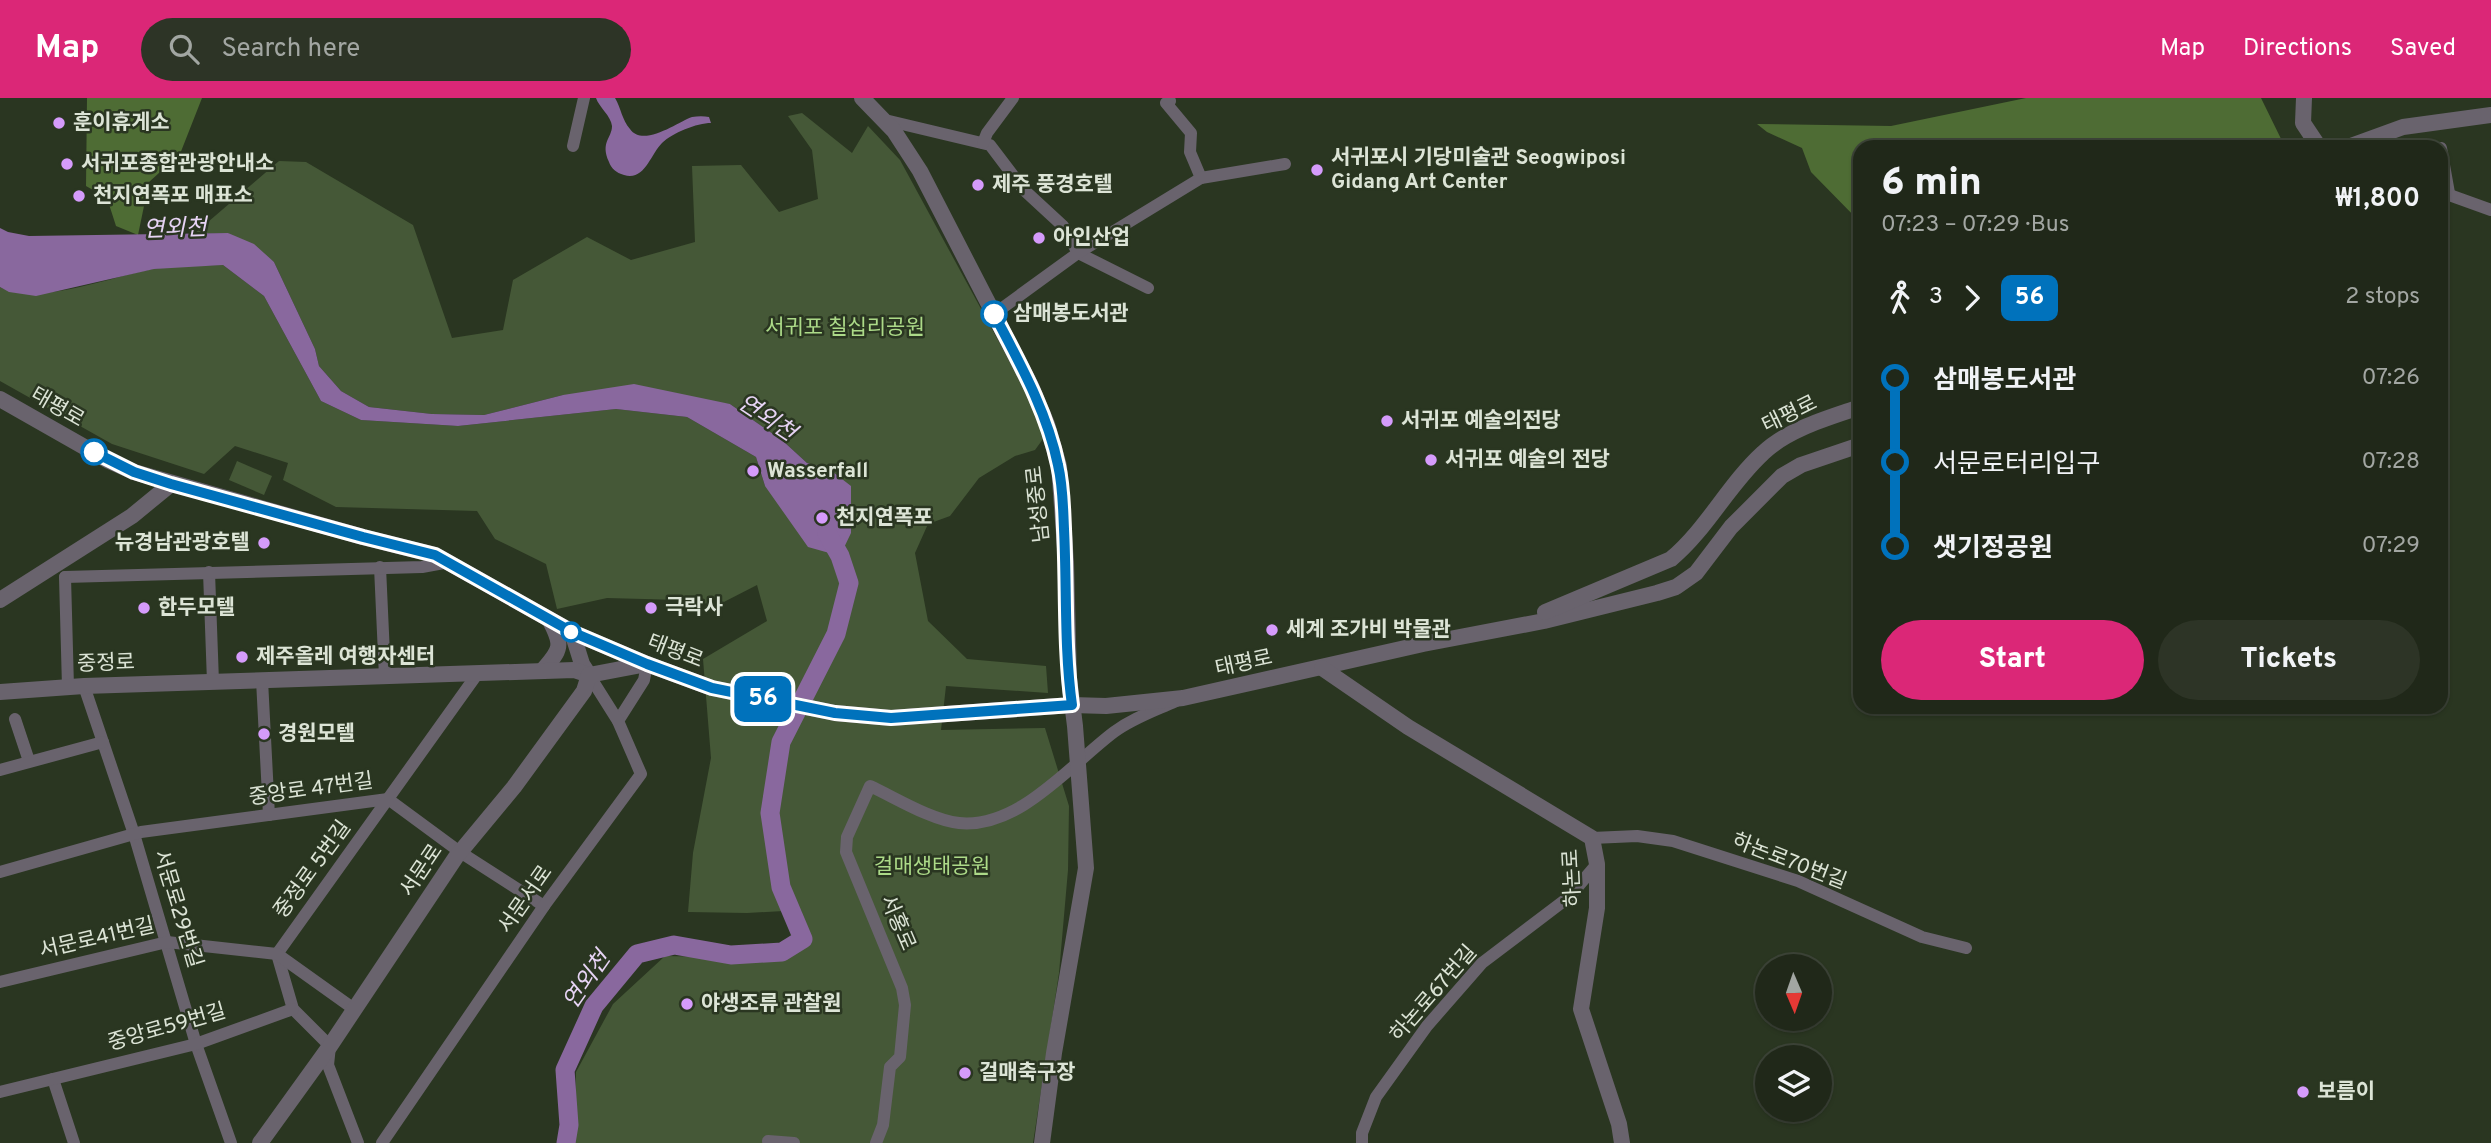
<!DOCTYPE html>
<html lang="en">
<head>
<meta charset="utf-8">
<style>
	:root { --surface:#202819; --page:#2d3426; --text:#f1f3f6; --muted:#a2a6a2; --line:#3d4438; --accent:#db2777 }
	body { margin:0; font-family:Overpass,"Noto Sans KR",sans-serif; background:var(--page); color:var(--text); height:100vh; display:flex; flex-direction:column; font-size:26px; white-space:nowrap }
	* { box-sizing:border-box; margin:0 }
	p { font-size:23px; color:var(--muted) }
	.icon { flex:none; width:38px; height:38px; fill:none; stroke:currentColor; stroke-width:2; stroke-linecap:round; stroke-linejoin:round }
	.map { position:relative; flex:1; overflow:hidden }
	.drawer { position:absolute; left:1853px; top:42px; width:595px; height:574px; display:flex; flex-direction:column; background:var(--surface); border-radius:21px; box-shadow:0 2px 5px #0004,0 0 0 2px var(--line) }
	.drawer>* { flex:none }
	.badge { padding:0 14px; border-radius:10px; font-size:24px; line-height:46px }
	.needle { width:46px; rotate:178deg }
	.tools { position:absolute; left:1755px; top:856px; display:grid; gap:14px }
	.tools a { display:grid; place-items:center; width:77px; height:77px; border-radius:50%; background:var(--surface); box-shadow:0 2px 5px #0004,0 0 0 2px var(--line); font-size:35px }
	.map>.badge { position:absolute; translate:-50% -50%; box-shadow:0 0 0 4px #fff }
	.legs { display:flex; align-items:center; gap:10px; height:77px; padding:0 28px; font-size:23px }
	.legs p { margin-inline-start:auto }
	.head { display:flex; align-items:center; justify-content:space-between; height:119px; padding:0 28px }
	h1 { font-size:38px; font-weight:800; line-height:52px }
	.button { display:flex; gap:14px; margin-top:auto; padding:14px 28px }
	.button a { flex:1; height:80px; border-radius:42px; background:var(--accent); color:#fff; font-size:28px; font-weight:800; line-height:80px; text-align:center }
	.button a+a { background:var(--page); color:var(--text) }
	ul { padding:0 28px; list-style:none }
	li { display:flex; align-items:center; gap:24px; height:84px; font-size:26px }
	li i { display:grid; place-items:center; width:10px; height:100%; margin:0 9px; background:currentColor }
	li i::after { content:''; width:18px; height:18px; margin:-9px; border:5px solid; border-radius:50%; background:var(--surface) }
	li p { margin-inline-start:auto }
	li:first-child i { background:linear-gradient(#0000 50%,currentColor 0) }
	li:last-child i { background:linear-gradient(currentColor 50%,#0000 0) }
	header { display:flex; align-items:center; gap:42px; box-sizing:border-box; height:98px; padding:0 35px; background:var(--accent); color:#fff }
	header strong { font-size:33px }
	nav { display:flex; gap:38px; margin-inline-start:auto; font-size:24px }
	.search { width:490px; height:63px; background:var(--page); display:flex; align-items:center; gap:18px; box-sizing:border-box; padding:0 24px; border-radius:38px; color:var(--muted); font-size:26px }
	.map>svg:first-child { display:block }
</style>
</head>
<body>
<header>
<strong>Map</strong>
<div class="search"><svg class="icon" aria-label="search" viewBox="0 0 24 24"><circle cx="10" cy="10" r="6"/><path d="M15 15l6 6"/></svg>Search here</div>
<nav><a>Map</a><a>Directions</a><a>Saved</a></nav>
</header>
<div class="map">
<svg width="2491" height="1045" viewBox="0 0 2491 1045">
	<rect width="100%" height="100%" fill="#2a3621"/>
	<g fill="#455837">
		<path d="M 802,15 L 852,55 L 868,28 L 900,62 L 1048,334 L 1035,352 L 1015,358 L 979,380 L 950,418 L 928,426 L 915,455 L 928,523 L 967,561 L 1046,568 L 1048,595 L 946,588 L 941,632 L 1045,630 L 1069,708 L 1068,772 L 1059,875 L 1033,1045 L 574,1045 L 576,974 L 613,906 L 665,858 L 758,860 L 808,845 L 801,812 L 747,815 L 688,814 L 693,755 L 711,660 L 703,561 L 767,523 L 757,487 L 718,507 L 681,502 L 607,500 L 557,511 L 546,466 L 495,441 L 477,413 L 336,409 L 283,382 L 288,365 L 235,348 L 204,376 L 112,346 L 0,283 L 0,189 C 35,209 113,178 153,171 C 175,167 200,168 223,167 L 264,198 L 321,303 L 361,322 L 458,328 L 616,311 L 687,319 L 756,359 L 765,388 L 829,371 L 807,365 L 783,343 L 730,306 L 563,297 L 484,317 L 432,316 L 369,309 L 341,293 L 319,268 L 315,251 L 274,164 L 228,135 L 194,136 L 279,63 L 306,64 L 413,127 L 452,240 L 503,232 L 513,182 L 587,139 L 631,162 L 695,144 L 692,68 L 741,67 L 779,114 L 818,101 L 812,52 L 788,18 Z"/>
		<polygon points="237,363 272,378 264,397 229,382"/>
	</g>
	<g fill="#4e6c34">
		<polygon points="87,0 202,0 180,56 149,84 138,137 116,128 107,100 86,88"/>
		<polygon points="2026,0 2261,0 2285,49 1860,49 1860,124 1811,74 1802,50 1767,34 1757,26 1891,28"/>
	</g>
	<g fill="#89689e">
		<path d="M 596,0 L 615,0 C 621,10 622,22 630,31 C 643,50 678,24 692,19 C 698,18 704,18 709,19 L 711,25 C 697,25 672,35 662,45 C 650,57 645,83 624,77 C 616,75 611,70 609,64 C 600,44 612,40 612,28 C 611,18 599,9 596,0 Z"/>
		<polygon points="0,130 8,134 29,138 228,135 254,146 274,164 315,251 319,268 341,293 369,309 432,316 484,317 563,297 634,286 730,306 783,343 807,365 829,371 851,388 851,435 840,458 808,449 765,388 756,359 687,319 616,311 458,328 361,322 321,303 264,198 223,167 154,171 36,198 9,194 0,189"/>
	</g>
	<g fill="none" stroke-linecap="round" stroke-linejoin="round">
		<polyline stroke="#89689e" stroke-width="19" points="566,1045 569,1027 565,972 594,908 637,856 674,847 731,857 782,854 803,841 781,789 770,715 781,644 836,536 849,485 840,458 827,435"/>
		<g stroke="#69636d" stroke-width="12">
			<polyline points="1170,3 1166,5 1191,35 1190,54 1201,80"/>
			<polyline points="885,22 990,47 1024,92 1063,128 1078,155 1148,190"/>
			<polyline points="983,45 987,35 1013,0"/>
			<polyline points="573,48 584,0"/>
			<polyline points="2441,50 2449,95"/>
			<polyline points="2441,94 2491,112"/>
			<polyline points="994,216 1078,155 1201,80 1285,66"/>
			<polyline points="380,469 385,579"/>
			<polyline points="209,474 213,584"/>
			<polyline points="65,479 422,469 449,464"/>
			<polyline points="65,479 68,589"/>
			<polyline points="262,582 269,717"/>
			<polyline points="84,588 134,736 196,946 231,1045"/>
			<polyline points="15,621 29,663"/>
			<polyline points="618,623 644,582 647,566"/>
			<polyline points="0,672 103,644"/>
			<polyline points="1592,740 1637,738 1673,743 1798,783 1922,839 1966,850"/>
			<polyline points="0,774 141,734 388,701 460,754 544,808"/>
			<polyline points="277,856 478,575"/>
			<polyline points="277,856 293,911 330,948 328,967 358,1045"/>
			<polyline points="0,884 167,844 277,856 354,911"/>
			<polyline points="53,981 74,1045"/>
			<polyline points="0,994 196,946 293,911"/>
			<polyline points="768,1043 794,1045"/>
			<polyline points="382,1045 544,808 641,676 618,623 589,577"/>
			<path d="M 876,1045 L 883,1027 L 890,969 L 900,959 L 905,907 L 902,890 L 846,754 L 847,739 L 870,688 C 896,700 931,722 959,725 C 1019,731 1070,667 1114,634 C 1133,620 1154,613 1176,603"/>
			<polyline points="1362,1045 1362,1035 1376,999 1427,928 1482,865 1569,799 1597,766"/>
		</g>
		<g stroke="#69636d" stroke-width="16">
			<polyline points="862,0 894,33 920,73 1031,288 1047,326 1059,368 1066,464 1069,580 1075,628 1086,770 1054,955 1042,1045"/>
			<polyline points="2304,0 2303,25 2319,49"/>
			<polyline points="2348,49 2403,29 2491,17"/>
			<polyline points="0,301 109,363 134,374 363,439 435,457 572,534 647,566 712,590 835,615 891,620 1072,607 1106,608 1183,600 1423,546 1544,523 1657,495 1676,489 1696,475 1731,429 1782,378 1801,367 1860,347"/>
			<polyline points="0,502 132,418 171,386"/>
			<path d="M 1545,514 L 1671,461 C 1707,431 1728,387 1763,355 C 1788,331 1828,320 1860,309"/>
			<polyline points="572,534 582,566 589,577"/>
			<polyline points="1322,570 1408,629 1592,740 1597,766 1597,810 1581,911 1619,1026 1622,1045"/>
			<path d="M 542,573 C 562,551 563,547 549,521"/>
			<polyline points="0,594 84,588 574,572 589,577"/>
			<polyline points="260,1045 330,948 456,759 514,689 584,593 589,577 647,566"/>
		</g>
	</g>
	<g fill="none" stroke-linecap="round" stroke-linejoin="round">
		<g stroke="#fff" stroke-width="16">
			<path id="line-1" d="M 94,354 L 134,374 L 171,386 L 363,439 L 435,457 L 572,534 L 647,566 L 712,590 L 835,615 L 891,620 L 1072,607 C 1064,549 1067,490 1064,431 C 1063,410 1063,388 1058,367 C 1047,313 1019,264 994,216"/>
		</g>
		<use href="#line-1" stroke="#0072bc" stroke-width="10"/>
	</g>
	<g fill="#d59bfb" stroke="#2a3621" stroke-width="2.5">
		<circle cx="59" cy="25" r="7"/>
		<circle cx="67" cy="66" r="7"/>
		<circle cx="1317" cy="72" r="7"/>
		<circle cx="978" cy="87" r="7"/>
		<circle cx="79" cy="98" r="7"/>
		<circle cx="1039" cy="140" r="7"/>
		<circle cx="1387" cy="323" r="7"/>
		<circle cx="1431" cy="362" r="7"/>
		<circle cx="753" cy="373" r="7"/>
		<circle cx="822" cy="420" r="7"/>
		<circle cx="264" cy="445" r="7"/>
		<circle cx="144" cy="510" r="7"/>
		<circle cx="651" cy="510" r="7"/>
		<circle cx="1272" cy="532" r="7"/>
		<circle cx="242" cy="559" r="7"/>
		<circle cx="264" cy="636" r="7"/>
		<circle cx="687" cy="906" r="7"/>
		<circle cx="965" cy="975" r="7"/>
		<circle cx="2303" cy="994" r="7"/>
	</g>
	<g fill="#fff" stroke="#0072bc" stroke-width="3.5">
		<circle cx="994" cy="216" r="12"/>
		<circle cx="94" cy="354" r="12"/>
		<circle cx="571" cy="534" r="9"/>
	</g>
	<g text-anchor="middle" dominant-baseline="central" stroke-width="5" stroke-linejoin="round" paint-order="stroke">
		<g font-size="21" font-weight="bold" fill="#dce4d6" stroke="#2a3621" text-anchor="start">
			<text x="73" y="25">훈이휴게소</text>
			<text x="1331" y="60">서귀포시 기당미술관 Seogwiposi<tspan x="1331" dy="24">Gidang Art Center</tspan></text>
			<text x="81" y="66">서귀포종합관광안내소</text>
			<text x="992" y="87">제주 풍경호텔</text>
			<text x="93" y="98">천지연폭포 매표소</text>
			<text x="1053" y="140">아인산업</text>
			<text x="1401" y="323">서귀포 예술의전당</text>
			<text x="1445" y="362">서귀포 예술의 전당</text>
			<text x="767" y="373">Wasserfall</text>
			<text x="836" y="420">천지연폭포</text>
			<text x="250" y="445" text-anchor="end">뉴경남관광호텔</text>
			<text x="158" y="510">한두모텔</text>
			<text x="665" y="510">극락사</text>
			<text x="1286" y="532">세계 조가비 박물관</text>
			<text x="256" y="559">제주올레 여행자센터</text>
			<text x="278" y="636">경원모텔</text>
			<text x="701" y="906">야생조류 관찰원</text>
			<text x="979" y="975">걸매축구장</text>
			<text x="2317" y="994">보름이</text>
		</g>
		<g font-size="21" font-weight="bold" fill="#dce4d6" stroke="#2a3621" text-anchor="start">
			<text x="1013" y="216">삼매봉도서관</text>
		</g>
		<g font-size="21" fill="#acda88" stroke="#2a3621">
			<text x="845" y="230">서귀포 칠십리공원</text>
			<text x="932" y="769">걸매생태공원</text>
		</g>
		<g font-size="21" fill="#dce4d6" stroke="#2a3621">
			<text transform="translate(57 310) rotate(30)">태평로</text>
			<text transform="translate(1790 317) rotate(-26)">태평로</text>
			<text transform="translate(1039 406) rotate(-96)">남성중로</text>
			<text transform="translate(675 554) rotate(21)">태평로</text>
			<text transform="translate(106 566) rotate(-2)">중정로</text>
			<text transform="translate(1244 566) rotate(-12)">태평로</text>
			<text transform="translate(311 692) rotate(-8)">중앙로 47번길</text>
			<text transform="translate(1789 764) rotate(21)">하논로70번길</text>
			<text transform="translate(313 772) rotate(-54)">중정로 5번길</text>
			<text transform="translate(422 773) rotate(-56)">서문로</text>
			<text transform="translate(1573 780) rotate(-93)">하논로</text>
			<text transform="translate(526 802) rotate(-55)">서문서로</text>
			<text transform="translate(177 811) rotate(73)">서문로29번길</text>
			<text transform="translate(897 825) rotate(67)">서홍로</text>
			<text transform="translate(97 841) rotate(-13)">서문로41번길</text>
			<text transform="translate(1434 896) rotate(-49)">하논로67번길</text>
			<text transform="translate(167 930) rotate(-16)">중앙로59번길</text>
		</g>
		<g font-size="23" font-style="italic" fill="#e7d4f5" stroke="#2a3621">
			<text transform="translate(175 132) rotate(-2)">연외천</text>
			<text transform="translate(766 321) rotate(34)">연외천</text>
			<text transform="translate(588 883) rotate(-55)">연외천</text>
		</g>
	</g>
</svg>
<div class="tools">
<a><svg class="needle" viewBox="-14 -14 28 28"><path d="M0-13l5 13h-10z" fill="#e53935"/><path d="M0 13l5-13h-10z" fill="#a2a6a2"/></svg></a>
<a><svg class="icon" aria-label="layers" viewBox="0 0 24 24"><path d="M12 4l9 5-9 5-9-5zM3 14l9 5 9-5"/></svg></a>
</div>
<b class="badge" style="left:763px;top:601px;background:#0072bc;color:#fff">56</b>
<section class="drawer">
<div class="head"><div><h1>6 min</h1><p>07:23 – 07:29 · Bus</p></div><b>₩1,800</b></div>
<div class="legs"><svg class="icon" aria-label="walk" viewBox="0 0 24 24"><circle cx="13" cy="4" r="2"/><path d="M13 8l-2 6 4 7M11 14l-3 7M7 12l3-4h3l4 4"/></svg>3<svg class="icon" aria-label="forward" viewBox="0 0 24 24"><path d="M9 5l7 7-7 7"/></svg><b class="badge" style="background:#0072bc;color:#fff">56</b><p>2 stops</p></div>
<ul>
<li><i style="color:#0072bc"></i><b>삼매봉도서관</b><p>07:26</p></li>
<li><i style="color:#0072bc"></i><span>서문로터리입구</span><p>07:28</p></li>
<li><i style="color:#0072bc"></i><b>샛기정공원</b><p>07:29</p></li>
</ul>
<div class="button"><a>Start</a><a>Tickets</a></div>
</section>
</div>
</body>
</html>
